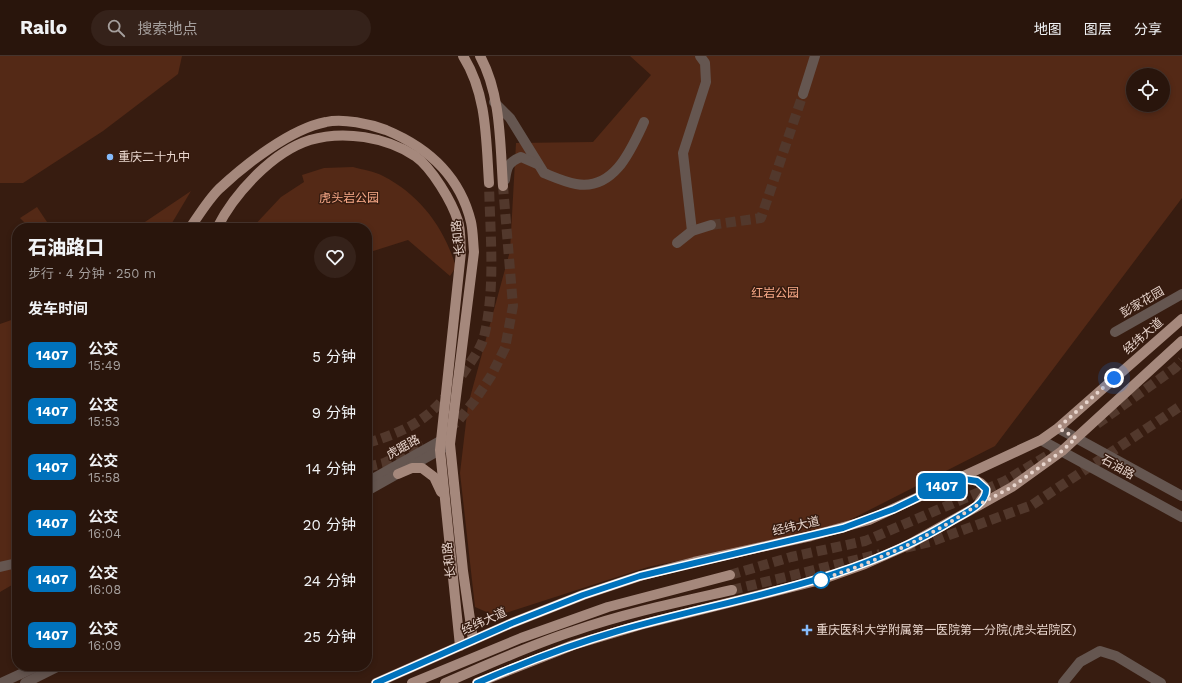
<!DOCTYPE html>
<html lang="zh">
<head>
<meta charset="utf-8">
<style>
	:root { --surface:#29150c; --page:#35221a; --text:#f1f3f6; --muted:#a59f9d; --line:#45342d }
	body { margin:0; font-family:"Work Sans","Noto Sans SC",sans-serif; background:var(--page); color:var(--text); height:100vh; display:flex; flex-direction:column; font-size:15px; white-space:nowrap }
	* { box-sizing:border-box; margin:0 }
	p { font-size:13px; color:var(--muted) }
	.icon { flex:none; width:22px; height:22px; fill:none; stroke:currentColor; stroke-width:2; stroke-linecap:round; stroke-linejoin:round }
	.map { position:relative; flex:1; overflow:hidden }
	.drawer { position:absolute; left:12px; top:167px; width:360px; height:448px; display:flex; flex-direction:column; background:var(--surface); border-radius:16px; box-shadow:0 2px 6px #0003,0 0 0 1px var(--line) }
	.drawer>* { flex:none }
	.badge { padding:0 8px; border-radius:6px; font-size:14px; line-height:26px }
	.controls { position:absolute; left:1126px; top:12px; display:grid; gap:8px }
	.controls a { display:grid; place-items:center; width:44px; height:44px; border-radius:50%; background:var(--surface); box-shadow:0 2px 6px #0003,0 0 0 1px var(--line); font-size:20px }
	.you { position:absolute; width:20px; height:20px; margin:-10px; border:3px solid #fff; border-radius:50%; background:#1a73e8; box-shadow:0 0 0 6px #1a73e833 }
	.map>.badge { position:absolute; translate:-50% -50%; box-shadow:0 0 0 2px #fff }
	h2 { padding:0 16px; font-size:15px; line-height:36px }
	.round { display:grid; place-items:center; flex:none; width:42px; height:42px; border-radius:21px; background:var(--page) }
	.overview { display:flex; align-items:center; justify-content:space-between; height:68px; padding:0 16px }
	h1 { font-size:19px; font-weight:800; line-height:30px }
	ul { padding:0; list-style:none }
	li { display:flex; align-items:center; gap:12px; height:56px; padding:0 16px }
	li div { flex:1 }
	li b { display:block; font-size:15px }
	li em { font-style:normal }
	li .badge { min-width:44px; font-weight:700; text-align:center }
	header { display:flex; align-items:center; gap:24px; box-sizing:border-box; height:56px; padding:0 20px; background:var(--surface); border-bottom:1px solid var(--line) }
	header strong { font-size:19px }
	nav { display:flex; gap:22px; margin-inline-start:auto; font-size:14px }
	.search { width:280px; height:36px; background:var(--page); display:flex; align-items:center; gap:10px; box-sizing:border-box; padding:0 14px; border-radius:22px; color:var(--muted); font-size:15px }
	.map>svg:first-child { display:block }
</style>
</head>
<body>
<header>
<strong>Railo</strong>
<div class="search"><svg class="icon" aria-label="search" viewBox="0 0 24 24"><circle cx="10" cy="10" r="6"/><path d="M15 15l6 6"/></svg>搜索地点</div>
<nav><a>地图</a><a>图层</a><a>分享</a></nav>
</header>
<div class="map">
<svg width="1182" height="627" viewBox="0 0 1182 627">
	<rect width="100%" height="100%" fill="#371c10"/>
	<g fill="#542916" fill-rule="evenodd">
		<polygon points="0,0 182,0 178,18 103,75 23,127 0,127"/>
		<path d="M 630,0 L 1182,0 L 1182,142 L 995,390 L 832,473 L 648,511 L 496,560 L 475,551 L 460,417 L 468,349 L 510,195 L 516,87 L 593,86 L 651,19 ZM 1133,19 L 1163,19 L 1163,49 L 1133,49 Z"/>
		<path d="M 353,111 C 363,114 374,115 383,120 C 420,139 444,171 456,211 L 450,220 L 408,184 L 367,197 L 367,172 L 252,172 L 281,141 L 304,126 L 302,119 L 324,112 Z"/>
		<polygon points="191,135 169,172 136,172"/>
		<polygon points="37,151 51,172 30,172 20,162"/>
		<polygon points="17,262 17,526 0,536 0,268"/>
	</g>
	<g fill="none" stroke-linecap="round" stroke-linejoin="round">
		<polyline stroke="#52382c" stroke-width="10" stroke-dasharray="10 5" stroke-linecap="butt" points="711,169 761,162 803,38"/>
		<g stroke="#52382c" stroke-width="10" stroke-dasharray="10 5" stroke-linecap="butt">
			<polyline points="1097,368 1175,312 1182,305"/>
			<polyline points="448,373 457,366 475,344 491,320 505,292 513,250 503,130"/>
			<path d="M 367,387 C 418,372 437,357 466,313 C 472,304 481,292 484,281 C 496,231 490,178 489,127"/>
			<polyline points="367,411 384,407 423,389"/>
			<polyline points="905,492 930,486 1032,449 1182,349"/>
			<polyline points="730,519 791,501 865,485 1005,425 1060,392"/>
			<polyline points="732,534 880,498"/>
		</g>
		<g stroke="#655650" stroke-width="10">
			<polyline points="803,38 815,0"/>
			<path d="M 494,46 L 510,62 L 544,117 C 554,121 565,126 576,128 C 614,135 631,94 644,66"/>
			<path d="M 505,124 C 507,111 508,106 521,101 L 537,108"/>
			<polyline points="692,175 683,97 706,26 705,7 700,0"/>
			<polyline points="677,187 692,175 711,169"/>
			<polyline points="1115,276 1182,238"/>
			<polyline points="1058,372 1182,440"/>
			<polyline points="1041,384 1182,461"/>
			<polyline points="367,426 447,381"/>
			<polyline points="367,435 447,390"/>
			<polyline points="0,511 17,507"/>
			<polyline points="1,627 38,610"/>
			<polyline points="25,627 59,610"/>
			<polyline points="1063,627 1080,606 1100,595 1116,600 1161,627"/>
		</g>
		<g stroke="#a5887c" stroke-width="10">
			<path d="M 463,0 C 487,38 486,83 489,127"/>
			<path d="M 480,0 C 501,38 500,87 503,130"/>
			<path d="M 190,172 C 199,159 208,144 219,133 C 246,108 290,73 326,66 C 343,62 370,68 386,74 C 427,91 460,120 471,166 C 473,175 473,186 474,196 L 450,388 L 463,515 L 473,584"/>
			<path d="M 217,172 C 234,138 272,96 310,84 C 344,74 386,81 415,100 C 432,112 452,146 458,165 C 461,175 460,186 461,196 L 440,394 L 460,590"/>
			<polyline points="398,418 412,412 422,412 434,421 441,436"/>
			<path d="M 958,422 C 969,423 985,423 986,437 L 979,447"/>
			<polyline points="376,627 512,567 583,539 640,520 694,506 811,480 869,464 1041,384 1058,372 1182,263"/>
			<polyline points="412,627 521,582 608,551 730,519"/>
			<path d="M 445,627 C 487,609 530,589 574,575 C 626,557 679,546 732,534"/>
			<polyline points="477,627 573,589 640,569 820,524 865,508 908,489 1012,431 1062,395 1182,285"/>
		</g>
	</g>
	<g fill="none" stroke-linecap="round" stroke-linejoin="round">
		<g stroke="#fff" stroke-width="9">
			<path id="line" d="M 376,627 L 512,567 L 583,539 L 640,520 L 843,472 L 894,453 L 958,422 L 977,425 L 986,433 C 987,448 965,457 955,463 C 848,529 735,541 618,575 C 570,589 523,607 477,627"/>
		</g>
		<use href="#line" stroke="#0072bc" stroke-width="6"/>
		<polyline stroke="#e8d5cd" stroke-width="4" stroke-dasharray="0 7.2" points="821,524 865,508 908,489 944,470 976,450 1012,431 1062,395 1076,382 1058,372 1114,322"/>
	</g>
	<g fill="#85bbfb" stroke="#371c10" stroke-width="1.5">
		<circle cx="110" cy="101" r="4"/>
		<path d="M805 568h4v4h4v4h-4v4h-4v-4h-4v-4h4z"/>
	</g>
	<circle fill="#fff" stroke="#0072bc" stroke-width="2" cx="821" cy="524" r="8"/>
	<g text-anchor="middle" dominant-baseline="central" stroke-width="3" stroke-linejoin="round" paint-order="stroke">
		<g font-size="12" fill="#e8d5cd" stroke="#371c10" text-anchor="start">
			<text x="118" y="101">重庆二十九中</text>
			<text x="816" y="574">重庆医科大学附属第一医院第一分院(虎头岩院区)</text>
		</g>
		<g font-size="12" fill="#f8a988" stroke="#371c10">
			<text x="349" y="142">虎头岩公园</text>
			<text x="775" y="237">红岩公园</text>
		</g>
		<g font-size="12" fill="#e8d5cd" stroke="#371c10">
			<text transform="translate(458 182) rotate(-96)">长和路</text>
			<text transform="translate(1142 246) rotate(-30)">彭家花园</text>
			<text transform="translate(1143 280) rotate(-41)">经纬大道</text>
			<text transform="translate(403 391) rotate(-29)">虎踞路</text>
			<text transform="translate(1118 411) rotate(29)">石油路</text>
			<text transform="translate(796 470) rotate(-13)">经纬大道</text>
			<text transform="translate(449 504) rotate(-96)">长和路</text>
			<text transform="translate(484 565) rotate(-24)">经纬大道</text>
		</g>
	</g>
</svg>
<div class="controls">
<a><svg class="icon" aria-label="locate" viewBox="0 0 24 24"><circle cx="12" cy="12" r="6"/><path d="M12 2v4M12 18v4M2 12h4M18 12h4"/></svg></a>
</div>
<div class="you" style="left:1114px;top:322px"></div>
<b class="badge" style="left:942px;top:430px;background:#0072bc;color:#fff">1407</b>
<section class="drawer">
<div class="overview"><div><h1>石油路口</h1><p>步行 · 4 分钟 · 250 m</p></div><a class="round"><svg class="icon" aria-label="heart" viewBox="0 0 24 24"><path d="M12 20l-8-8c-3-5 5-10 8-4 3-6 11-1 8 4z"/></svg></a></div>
<h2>发车时间</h2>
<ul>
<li><span class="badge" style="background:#0072bc;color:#fff">1407</span><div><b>公交</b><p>15:49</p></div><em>5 分钟</em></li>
<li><span class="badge" style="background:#0072bc;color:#fff">1407</span><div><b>公交</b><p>15:53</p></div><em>9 分钟</em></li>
<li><span class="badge" style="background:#0072bc;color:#fff">1407</span><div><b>公交</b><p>15:58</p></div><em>14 分钟</em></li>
<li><span class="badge" style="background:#0072bc;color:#fff">1407</span><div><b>公交</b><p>16:04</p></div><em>20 分钟</em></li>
<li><span class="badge" style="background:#0072bc;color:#fff">1407</span><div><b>公交</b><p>16:08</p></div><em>24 分钟</em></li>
<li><span class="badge" style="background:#0072bc;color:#fff">1407</span><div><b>公交</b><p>16:09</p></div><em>25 分钟</em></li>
</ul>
</section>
</div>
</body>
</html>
